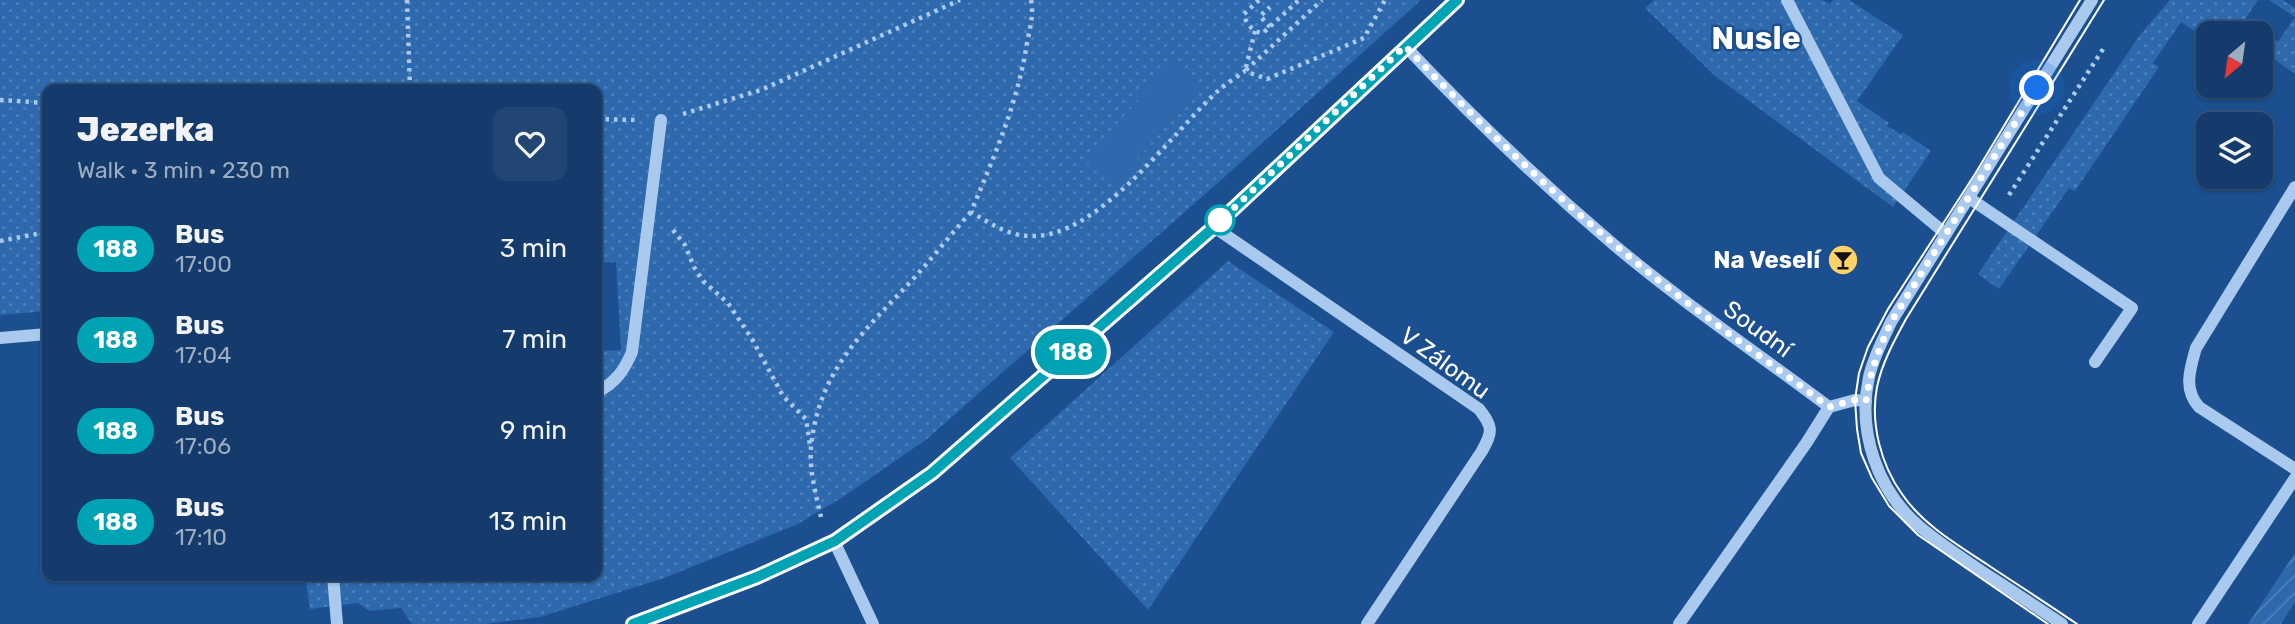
<!DOCTYPE html>
<html lang="en">
<head>
<meta charset="utf-8">
<style>
	:root { --surface:#143b6b; --page:#214673; --text:#f1f3f6; --muted:#9dadc1; --line:#33557e }
	body { margin:0; font-family:Rubik,sans-serif; background:var(--page); color:var(--text); height:100vh; display:flex; flex-direction:column; font-size:26px; white-space:nowrap }
	* { box-sizing:border-box; margin:0 }
	p { font-size:23px; color:var(--muted) }
	.icon { flex:none; width:38px; height:38px; fill:none; stroke:currentColor; stroke-width:2; stroke-linecap:round; stroke-linejoin:round }
	.map { position:relative; flex:1; overflow:hidden }
	.drawer { position:absolute; left:42px; top:84px; width:560px; height:497px; display:flex; flex-direction:column; background:var(--surface); border-radius:14px; box-shadow:0 2px 5px #0004,0 0 0 2px var(--line) }
	.drawer>* { flex:none }
	.badge { padding:0 14px; border-radius:23px; font-size:24px; line-height:46px }
	.needle { width:46px; rotate:209deg }
	.controls { position:absolute; left:2196px; top:21px; display:grid; gap:14px }
	.controls a { display:grid; place-items:center; width:77px; height:77px; border-radius:14px; background:var(--surface); box-shadow:0 2px 5px #0004,0 0 0 2px var(--line); font-size:35px }
	.you { position:absolute; width:35px; height:35px; margin:-18px; border:5px solid #fff; border-radius:50%; background:#1a73e8; box-shadow:0 0 0 10px #1a73e833 }
	.map>.badge { position:absolute; translate:-50% -50%; box-shadow:0 0 0 4px #fff }
	.round { display:grid; place-items:center; flex:none; width:74px; height:74px; border-radius:14px; background:var(--page) }
	.summary { display:flex; align-items:center; justify-content:space-between; height:119px; padding:0 35px }
	h1 { font-size:33px; font-weight:800; line-height:52px }
	ul { padding:0; list-style:none }
	li { display:flex; align-items:center; gap:21px; height:91px; padding:0 35px }
	li div { flex:1 }
	li b { display:block; font-size:26px }
	li em { font-style:normal }
	li .badge { min-width:77px; font-weight:700; text-align:center }
	.map>svg:first-child { display:block }
</style>
</head>
<body>
<div class="map">
<svg width="2295" height="624" viewBox="0 0 2295 624">
	<defs>
		<pattern id="grass-dots" width="8" height="8" patternUnits="userSpaceOnUse" patternTransform="scale(1.75)"><rect width="8" height="8" fill="#2e69ad"/><path d="M2 2h.1M6 6h.1" fill="none" stroke="#4d80b9" stroke-width="1.8" stroke-linecap="round"/></pattern>
		<pattern id="garden-furrows" width="10" height="10" patternUnits="userSpaceOnUse" patternTransform="scale(1.75)"><rect width="10" height="10" fill="#2e69ad"/><path d="M-1 1l2-2M0 10L10 0M9 11l2-2" fill="none" stroke="#4d80b9"/></pattern>
	</defs>
	<rect width="100%" height="100%" fill="#1b4f8f"/>
	<g fill="url(#grass-dots)" fill-rule="evenodd">
		<path d="M 0,0 L 1421,0 L 1220,181 L 927,439 L 843,497 L 798,524 L 664,578 L 540,617 L 485,624 L 412,624 L 401,608 L 369,611 L 358,603 L 310,609 L 305,576 L 597,576 L 597,381 L 600,381 L 599,351 L 621,350 L 616,262 L 597,263 L 597,89 L 47,89 L 47,311 L 0,315 ZM 1173,61 L 1201,87 L 1113,185 Z"/>
		<polygon points="1654,0 1823,0 1830,4 1833,0 1849,0 1903,35 1857,101 1889,123 1887,126 1901,134 1903,132 1931,151 1893,207 1715,76 1645,8"/>
		<polygon points="2170,0 2258,0 2245,19 2278,42 2295,17 2269,0 2283,0 2295,8 2295,74 2261,50 2261,33 2235,33 2228,29 2226,33 2208,33 2208,40 2181,22 2153,63 2159,67 2075,191 2069,188 1999,289 1978,274 2140,35"/>
		<polygon points="1228,261 1334,332 1148,610 1010,458"/>
	</g>
	<polygon fill="url(#garden-furrows)" points="2295,553 2295,602 2281,624 2248,624"/>
	<polygon fill="#2e69ad" points="1173,61 1202,87 1113,185 1084,161"/>
	<g fill="none" stroke-linecap="round" stroke-linejoin="round">
		<g stroke="#a9c9ee" stroke-width="4.5" stroke-dasharray="3.5 5" stroke-linecap="butt">
			<polyline points="407,0 410,89"/>
			<path d="M 1031,0 C 1034,14 1030,28 1027,43 C 1018,102 994,157 971,212 C 990,223 1006,235 1029,236 C 1098,240 1172,132 1219,90 C 1227,83 1237,77 1245,71 L 1267,79 L 1364,38 L 1385,0"/>
			<path d="M 1259,0 L 1244,14 C 1245,23 1254,33 1263,33 L 1299,0"/>
			<polyline points="1270,27 1260,16 1270,7"/>
			<polyline points="1255,31 1245,71 1322,0"/>
			<polyline points="0,100 47,103"/>
			<polyline points="683,114 761,90 960,0"/>
			<polyline points="597,119 637,120"/>
			<polyline points="2009,195 2105,46"/>
			<polyline points="673,230 685,245 694,267 703,281 728,303 752,339 783,396 806,419 810,445"/>
			<polyline points="0,241 47,232"/>
			<path d="M 821,517 C 816,495 809,470 811,447 C 819,368 865,331 915,277 C 934,256 952,233 971,212"/>
		</g>
		<g stroke="#a9c9ee" stroke-width="12">
			<polyline points="1787,0 1879,178 1946,234"/>
			<path d="M 1405,46 C 1471,116 1540,182 1613,244 C 1682,302 1757,353 1829,407"/>
			<path d="M 2295,187 L 2196,348 C 2190,369 2183,389 2199,407 L 2295,469"/>
			<polyline points="1969,198 2132,308 2095,362"/>
			<path d="M 1214,227 L 1479,409 C 1493,427 1493,431 1482,451 L 1367,624"/>
			<polyline points="0,338 47,334"/>
			<path d="M 597,392 C 615,383 624,371 632,352 L 661,120"/>
			<polyline points="1829,407 1855,400 1866,401"/>
			<polyline points="834,541 873,624"/>
			<polyline points="333,576 337,624"/>
			<polyline points="633,624 757,577 834,541 932,473 1214,227 1457,0"/>
			<polyline points="1679,624 1807,442 1829,407"/>
			<path d="M 2062,624 C 2035,606 2008,588 1981,571 C 1961,557 1939,543 1920,527 C 1877,491 1857,431 1869,377 C 1873,358 1883,340 1891,322 L 2092,0"/>
			<polyline points="2198,624 2295,478"/>
		</g>
		<g stroke="#fff" stroke-width="2">
			<polyline points="2048,624 1918,535 1889,506 1872,478 1861,453 1857,429 1855,400 1859,373 1868,347 1888,309 1975,174 2080,0"/>
			<path d="M 2077,624 C 2048,604 2018,585 1988,565 C 1958,545 1923,525 1902,494 C 1881,465 1870,423 1877,387 C 1882,363 1894,341 1906,319 L 2104,0"/>
		</g>
	</g>
	<g fill="none" stroke-linecap="round" stroke-linejoin="round">
		<g stroke="#fff" stroke-width="16">
			<polyline id="line" points="633,624 757,577 835,541 932,473 1214,227 1457,0"/>
		</g>
		<use href="#line" stroke="#00a3b4" stroke-width="10"/>
		<path stroke="#fff" stroke-width="7" stroke-dasharray="0 12.6" d="M 1220,220 L 1214,227 L 1405,46 C 1471,115 1540,182 1613,243 C 1682,302 1757,353 1829,407 L 1855,400 L 1866,401 C 1870,372 1879,349 1891,322 L 2037,88"/>
	</g>
	<defs>
		<g id="bar-disc" transform="scale(1.575)"><circle r="9.5" fill="#ffd166" stroke="#1b4f8f"/><path d="M-6-5H6L.8 .8V4.5H3.5V6h-7V4.5H-.8V.8Z" fill="#111"/></g>
	</defs>
	<g fill-rule="evenodd">
		<use href="#bar-disc" x="1843" y="260"/>
	</g>
	<circle fill="#fff" stroke="#00a3b4" stroke-width="3.5" cx="1220" cy="220" r="14"/>
	<g text-anchor="middle" dominant-baseline="central" stroke-width="5" stroke-linejoin="round" paint-order="stroke">
		<g font-size="24" font-weight="bold" fill="#fff" stroke="#1b4f8f" text-anchor="end">
			<text x="1820" y="260">Na Veselí</text>
		</g>
		<g font-size="24" fill="#fff" stroke="#1b4f8f">
			<text transform="translate(1758 329) rotate(36)">Soudní</text>
			<text transform="translate(1445 363) rotate(36)">V Zálomu</text>
		</g>
		<g font-size="32" font-weight="bold" fill="#fff" stroke="#1b4f8f">
			<text x="1756" y="38">Nusle</text>
		</g>
	</g>
</svg>
<div class="controls">
<a><svg class="needle" viewBox="-14 -14 28 28"><path d="M0-13l5 13h-10z" fill="#e53935"/><path d="M0 13l5-13h-10z" fill="#9dadc1"/></svg></a>
<a><svg class="icon" aria-label="layers" viewBox="0 0 24 24"><path d="M12 4l9 5-9 5-9-5zM3 14l9 5 9-5"/></svg></a>
</div>
<div class="you" style="left:2037px;top:88px"></div>
<b class="badge" style="left:1071px;top:352px;background:#00a3b4;color:#fff">188</b>
<section class="drawer">
<div class="summary"><div><h1>Jezerka</h1><p>Walk · 3 min · 230 m</p></div><a class="round"><svg class="icon" aria-label="heart" viewBox="0 0 24 24"><path d="M12 20l-8-8c-3-5 5-10 8-4 3-6 11-1 8 4z"/></svg></a></div>
<ul>
<li><span class="badge" style="background:#00a3b4;color:#fff">188</span><div><b>Bus</b><p>17:00</p></div><em>3 min</em></li>
<li><span class="badge" style="background:#00a3b4;color:#fff">188</span><div><b>Bus</b><p>17:04</p></div><em>7 min</em></li>
<li><span class="badge" style="background:#00a3b4;color:#fff">188</span><div><b>Bus</b><p>17:06</p></div><em>9 min</em></li>
<li><span class="badge" style="background:#00a3b4;color:#fff">188</span><div><b>Bus</b><p>17:10</p></div><em>13 min</em></li>
</ul>
</section>
</div>
</body>
</html>
